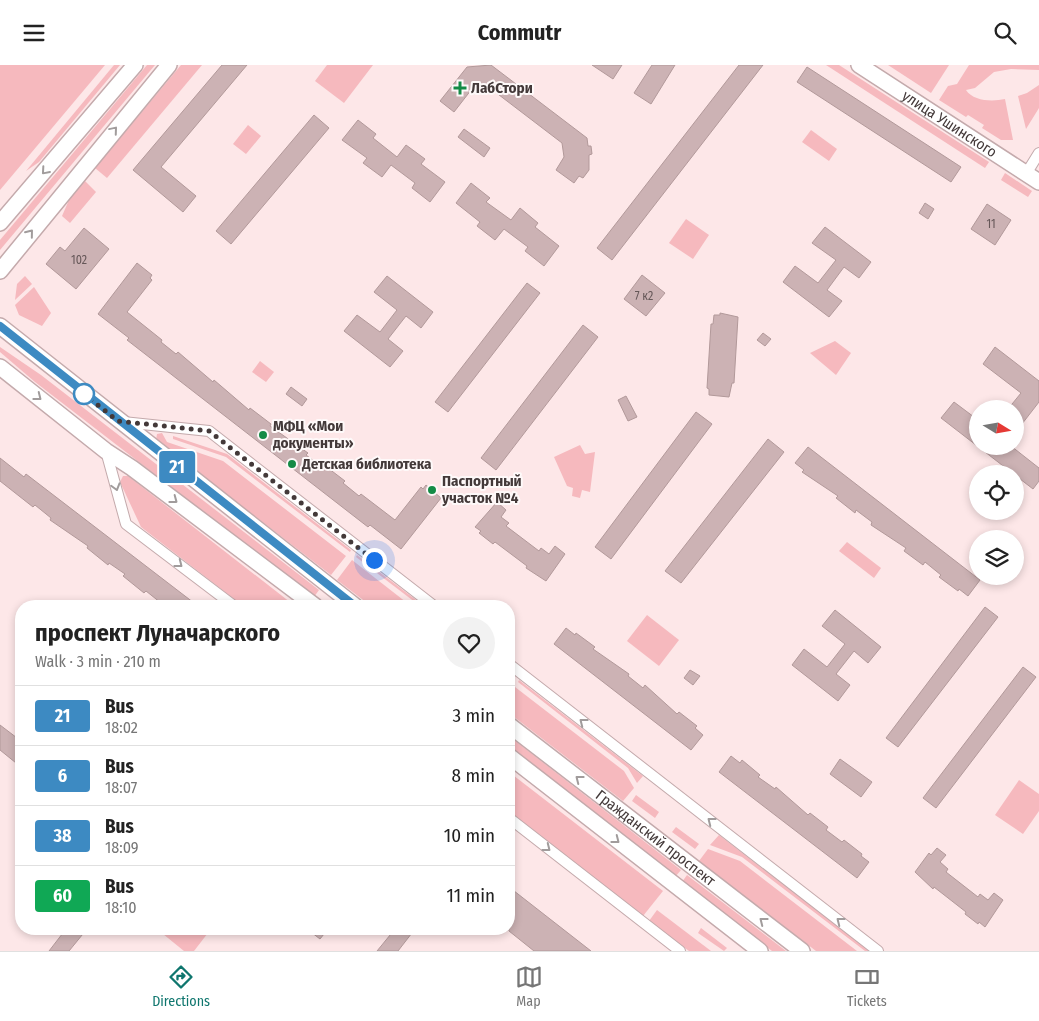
<!DOCTYPE html>
<html lang="en">
<head>
<meta charset="utf-8">
<style>
	:root { --surface:#fff; --page:#f2f2f2; --text:#222; --muted:#767676; --line:#e0e0e0; --accent:#0f766e }
	body { margin:0; font-family:"Fira Sans Condensed",sans-serif; background:var(--page); color:var(--text); height:100vh; display:flex; flex-direction:column; font-size:19px; white-space:nowrap }
	* { box-sizing:border-box; margin:0 }
	p { font-size:16px; color:var(--muted) }
	.icon { flex:none; width:28px; height:28px; fill:none; stroke:currentColor; stroke-width:2; stroke-linecap:round; stroke-linejoin:round }
	.map { position:relative; flex:1; overflow:hidden }
	.drawer { position:absolute; left:15px; top:535px; width:500px; height:335px; display:flex; flex-direction:column; background:var(--surface); border-radius:20px; box-shadow:0 2px 8px #0003 }
	.drawer>* { flex:none }
	.badge { padding:0 10px; border-radius:4px; font-size:18px; line-height:32px }
	.needle { width:32px; rotate:101deg }
	.buttons { position:absolute; left:969px; top:335px; display:grid; gap:10px }
	.buttons a { display:grid; place-items:center; width:55px; height:55px; border-radius:50%; background:var(--surface); box-shadow:0 2px 8px #0003; font-size:25px }
	.you { position:absolute; width:25px; height:25px; margin:-12px; border:4px solid #fff; border-radius:50%; background:#1a73e8; box-shadow:0 0 0 8px #1a73e833 }
	.map>.badge { position:absolute; translate:-50% -50%; box-shadow:0 0 0 2px #fff }
	.round { display:grid; place-items:center; flex:none; width:52px; height:52px; border-radius:26px; background:var(--page) }
	.headline { display:flex; align-items:center; justify-content:space-between; height:85px; padding:0 20px }
	h1 { font-size:24px; font-weight:700; line-height:38px }
	ul { padding:0; list-style:none }
	li { display:flex; align-items:center; gap:15px; height:60px; padding:0 20px; border-top:1px solid var(--line) }
	li div { flex:1 }
	li b { display:block; font-size:19px }
	li em { font-style:normal }
	li .badge { min-width:55px; font-weight:700; text-align:center }
	header { display:flex; justify-content:space-between; align-items:center; height:65px; padding:0 20px; background:var(--surface); font-size:22px; font-weight:700 }
	.dock { display:flex; justify-content:space-around; align-items:center; height:70px; border-top:1px solid var(--line); background:var(--surface); font-size:14px; color:var(--muted) }
	.dock a { display:grid; justify-items:center; gap:2px }
	.dock .current { color:var(--accent) }
	.map>svg:first-child { display:block }
</style>
</head>
<body>
<header><svg class="icon" aria-label="menu" viewBox="0 0 24 24"><path d="M4 6h16M4 12h16M4 18h16"/></svg>Commutr<svg class="icon" aria-label="search" viewBox="0 0 24 24"><circle cx="10" cy="10" r="6"/><path d="M15 15l6 6"/></svg></header>
<div class="map">
<svg width="1039" height="886" viewBox="0 0 1039 886">
	<rect width="100%" height="100%" fill="#fde7e8"/>
	<g fill="#f6b9be">
		<polygon points="0,0 105,0 0,125"/>
		<polygon points="114,0 120,0 39,97 26,106"/>
		<polygon points="147,0 155,0 0,185 0,175"/>
		<polygon points="181,0 202,0 107,113 95,103"/>
		<polygon points="327,0 373,0 344,38 315,16"/>
		<polygon points="826,0 839,0 989,97 985,103"/>
		<polygon points="888,0 949,0 931,28"/>
		<path d="M 969,0 L 1039,0 L 1039,5 L 1011,4 L 994,7 L 975,23 L 966,25 C 973,36 992,37 1005,34 L 1013,75 L 1001,75 L 982,63 L 984,60 L 968,50 L 966,52 L 939,35 L 948,21 L 957,19 Z"/>
		<polygon points="1039,20 1039,43 1026,64 1018,31 1027,28"/>
		<polygon points="248,60 261,71 246,89 233,79"/>
		<polygon points="811,65 837,84 829,96 802,77"/>
		<polygon points="1005,108 1032,126 1028,132 1001,115"/>
		<polygon points="85,116 96,127 70,158 62,151 69,135"/>
		<polygon points="686,154 709,170 693,194 669,178"/>
		<polygon points="25,211 32,219 15,235 17,219"/>
		<polygon points="34,222 51,248 42,261 19,250 15,240"/>
		<polygon points="835,276 851,288 836,310 810,288"/>
		<polygon points="0,282 41,310 319,525 314,532 35,317 0,287"/>
		<polygon points="260,296 274,307 266,317 252,307"/>
		<polygon points="162,368 167,377 223,396 346,491 331,510 156,375 157,369"/>
		<polygon points="173,371 227,389 351,485 350,487 226,392 173,374"/>
		<polygon points="580,380 585,389 595,387 590,427 582,425 580,433 572,431 573,423 567,421 554,392"/>
		<polygon points="123,411 128,411 295,541 243,541 141,462 120,417"/>
		<polygon points="847,477 881,503 874,513 839,486"/>
		<polygon points="357,490 424,541 420,541 356,492"/>
		<polygon points="352,495 411,541 371,541 337,515"/>
		<polygon points="647,550 679,575 659,601 627,576"/>
		<polygon points="519,615 643,711 637,718 628,703 518,617"/>
		<polygon points="515,622 624,706 634,723 623,736 509,648 509,630"/>
		<polygon points="509,671 681,805 675,812 509,683"/>
		<polygon points="509,707 663,826 643,851 509,746"/>
		<polygon points="1019,715 1039,729 1039,746 1023,769 995,750"/>
		<polygon points="636,730 659,747 655,753 632,736"/>
		<polygon points="676,762 699,779 695,784 672,767"/>
		<polygon points="719,770 869,886 865,886 742,792 710,780"/>
		<polygon points="708,784 740,796 857,886 816,886 699,796"/>
		<polygon points="687,810 786,886 772,886 682,817"/>
		<polygon points="657,845 711,886 689,886 649,856"/>
		<polygon points="701,863 727,883 724,886 698,868"/>
		<polygon points="167,864 211,864 194,886 184,886 163,869"/>
	</g>
	<g fill="#ccb2b4" stroke="#b2999a">
		<polygon points="222,0 247,0 161,102 196,131 183,147 133,105"/>
		<polygon points="491,0 587,73 588,81 591,81 592,89 589,90 589,105 583,113 579,111 574,118 556,105 564,92 562,78 486,20 475,20 454,47 440,36 467,2"/>
		<polygon points="592,0 622,0 613,14"/>
		<polygon points="652,0 675,0 651,39 634,28"/>
		<polygon points="739,0 763,0 612,195 597,183"/>
		<polygon points="807,2 961,102 951,117 797,17"/>
		<polygon points="314,50 329,63 231,179 216,166"/>
		<polygon points="358,55 376,69 373,73 397,92 406,80 425,94 421,99 445,117 430,137 412,123 415,118 391,100 382,112 363,98 367,93 342,75"/>
		<polygon points="464,64 490,83 484,92 458,72"/>
		<polygon points="471,118 490,133 486,137 511,155 520,143 538,158 535,162 559,181 544,201 525,186 528,182 504,164 495,175 477,161 480,157 456,138"/>
		<polygon points="925,138 934,144 928,154 919,148"/>
		<polygon points="987,139 1011,155 995,180 971,164"/>
		<polygon points="825,162 871,197 859,213 844,202 827,225 842,236 829,252 783,217 795,201 818,218 836,195 812,178"/>
		<polygon points="84,163 109,184 76,224 46,199 60,182 65,186"/>
		<polygon points="137,198 152,210 150,213 152,215 127,247 162,275 161,277 176,289 178,287 213,317 214,315 249,345 250,343 271,359 270,361 308,388 306,390 322,402 324,400 345,416 343,418 359,431 361,429 395,455 421,422 423,424 426,420 441,433 401,484 370,460 368,462 127,275 129,273 98,249"/>
		<polygon points="642,210 665,228 646,251 624,234"/>
		<polygon points="387,211 433,247 421,263 406,251 388,274 403,286 390,302 344,266 357,250 380,267 397,245 374,227"/>
		<polygon points="527,218 540,228 448,347 435,337"/>
		<polygon points="720,248 738,252 734,318 732,318 729,332 709,330 709,324 707,323 711,259 713,259 714,250 720,250"/>
		<polygon points="583,260 598,272 496,405 481,393"/>
		<polygon points="763,268 771,274 765,281 757,275"/>
		<polygon points="995,282 1039,316 1039,337 1015,368 1015,344 1008,344 1021,328 983,299"/>
		<polygon points="291,322 307,334 302,341 286,329"/>
		<polygon points="626,331 637,352 628,356 618,335"/>
		<polygon points="954,337 978,355 978,381 1011,381 1039,403 1039,416 1033,424 941,353"/>
		<polygon points="696,347 712,359 611,494 595,482"/>
		<polygon points="768,374 784,387 681,518 665,506"/>
		<polygon points="808,382 980,515 968,531 959,524 958,526 939,512 941,510 925,497 923,500 904,486 906,483 871,460 872,457 856,445 855,448 836,433 838,431 802,407 804,405 795,398"/>
		<polygon points="0,393 24,412 26,409 198,541 159,541 161,538 146,526 144,528 123,511 125,509 109,498 108,500 87,483 88,481 50,455 51,453 35,440 33,442 0,416"/>
		<polygon points="497,437 506,445 501,452 509,458 506,461 539,486 541,483 549,489 555,481 565,489 546,516 526,503 527,501 495,477 493,479 479,468 481,466 475,462"/>
		<polygon points="985,542 998,552 898,682 886,673"/>
		<polygon points="835,545 881,582 868,598 854,586 836,609 850,620 838,636 792,600 804,584 827,602 845,579 822,561"/>
		<polygon points="566,563 575,570 576,568 595,582 593,584 629,609 628,611 643,623 645,620 677,649 679,647 697,661 695,663 703,670 691,685 554,579"/>
		<polygon points="1023,602 1036,612 936,743 923,733"/>
		<polygon points="690,605 700,611 693,620 684,613"/>
		<polygon points="0,660 21,676 21,702 0,685"/>
		<polygon points="731,691 740,698 742,695 760,710 758,712 775,724 776,722 808,750 810,748 828,762 826,765 842,777 844,775 862,789 861,791 869,797 857,813 719,707"/>
		<polygon points="840,694 872,717 861,732 830,709"/>
		<polygon points="937,783 946,790 940,797 948,804 946,807 978,832 980,829 988,835 994,828 1003,835 985,862 979,857 978,859 965,849 966,847 934,822 933,824 915,807 929,788 931,790"/>
		<polygon points="509,822 591,886 534,886 509,866"/>
		<polygon points="66,864 87,864 69,886 49,886"/>
		<polygon points="307,864 328,864 320,874"/>
		<polygon points="395,864 415,864 398,886 377,886"/>
	</g>
	<g fill="none" stroke-linecap="round" stroke-linejoin="round">
		<g stroke="#c4aaac" stroke-width="12">
			<g id="street">
				<polyline points="1026,109 1039,88"/>
				<polyline points="123,357 209,366 434,541"/>
				<polyline points="106,386 126,459 234,541"/>
				<polyline points="509,599 878,886"/>
				<polyline points="509,753 680,886"/>
			</g>
		</g>
		<g stroke="#c4aaac" stroke-width="18">
			<g id="secondary">
				<path id="s1" d="M 859,0 L 1039,117"/>
				<polyline points="0,158 135,0"/>
				<polyline points="0,206 169,0"/>
				<polyline points="0,261 355,541"/>
				<polyline points="0,302 106,386 132,403 315,541"/>
				<path id="s2" d="M 509,660 L 802,886"/>
				<polyline points="509,691 760,886"/>
			</g>
		</g>
		<use href="#street" stroke="#fff" stroke-width="10"/>
		<use href="#secondary" stroke="#fff" stroke-width="15"/>
	</g>
	<defs><path id="oneway-chevron" d="M-2-3.5L2.5 0L-2 3.5" fill="none" stroke-width="1.6" stroke-linecap="round" stroke-linejoin="round" transform="scale(1.25)"/></defs>
	<g stroke="#a19c9c">
		<use href="#oneway-chevron" transform="translate(114 65) rotate(-50)"/>
		<use href="#oneway-chevron" transform="translate(45 106) rotate(131)"/>
		<use href="#oneway-chevron" transform="translate(30 168) rotate(-51)"/>
		<use href="#oneway-chevron" transform="translate(38 332) rotate(38)"/>
		<use href="#oneway-chevron" transform="translate(116 422) rotate(74)"/>
		<use href="#oneway-chevron" transform="translate(174 435) rotate(37)"/>
		<use href="#oneway-chevron" transform="translate(179 499) rotate(38)"/>
		<use href="#oneway-chevron" transform="translate(583 657) rotate(-142)"/>
		<use href="#oneway-chevron" transform="translate(579 714) rotate(-142)"/>
		<use href="#oneway-chevron" transform="translate(711 756) rotate(-142)"/>
		<use href="#oneway-chevron" transform="translate(616 775) rotate(38)"/>
		<use href="#oneway-chevron" transform="translate(547 783) rotate(38)"/>
		<use href="#oneway-chevron" transform="translate(763 856) rotate(-142)"/>
		<use href="#oneway-chevron" transform="translate(840 856) rotate(-142)"/>
	</g>
	<g fill="none" stroke-linecap="round" stroke-linejoin="round">
		<g stroke="#fff" stroke-width="11">
			<polyline id="line" points="0,261 355,541"/>
		</g>
		<use href="#line" stroke="#3d8ac2" stroke-width="8"/>
		<polyline stroke="#433939" stroke-width="5" stroke-dasharray="0 9" points="84,329 118,356 209,366 374,495"/>
	</g>
	<g fill="#148b46" stroke="#fef9f9" stroke-width="2">
		<path d="M457.5 15.5h5v5h5v5h-5v5h-5v-5h-5v-5h5z"/>
		<circle cx="263" cy="370" r="5"/>
		<circle cx="292" cy="399" r="5"/>
		<circle cx="432" cy="425" r="5"/>
	</g>
	<circle fill="#fff" stroke="#3d8ac2" stroke-width="2.5" cx="84" cy="329" r="10"/>
	<g text-anchor="middle" dominant-baseline="central" stroke-width="4" stroke-linejoin="round" paint-order="stroke">
		<g font-size="12" fill="#655758">
			<text x="991" y="159">11</text>
			<text x="79" y="195">102</text>
			<text x="644" y="231">7 к2</text>
		</g>
		<g font-size="15" font-weight="bold" fill="#433939" stroke="#fef9f9" text-anchor="start">
			<text x="471" y="23">ЛабСтори</text>
			<text x="273" y="361">МФЦ «Мои<tspan x="273" dy="17">документы»</tspan></text>
			<text x="302" y="399">Детская библиотека</text>
			<text x="442" y="416">Паспортный<tspan x="442" dy="17">участок №4</tspan></text>
		</g>
		<g font-size="15" fill="#433939" stroke="#fef9f9">
			<text stroke="none"><textPath href="#s1" startOffset="108">улица Ушинского</textPath></text>
			<text stroke="none"><textPath href="#s2" startOffset="185">Гражданский проспект</textPath></text>
		</g>
	</g>
</svg>
<div class="buttons">
<a><svg class="needle" viewBox="-14 -14 28 28"><path d="M0-13l5 13h-10z" fill="#e53935"/><path d="M0 13l5-13h-10z" fill="#767676"/></svg></a>
<a><svg class="icon" aria-label="locate" viewBox="0 0 24 24"><circle cx="12" cy="12" r="6"/><path d="M12 2v4M12 18v4M2 12h4M18 12h4"/></svg></a>
<a><svg class="icon" aria-label="layers" viewBox="0 0 24 24"><path d="M12 4l9 5-9 5-9-5zM3 14l9 5 9-5"/></svg></a>
</div>
<div class="you" style="left:374px;top:495px"></div>
<b class="badge" style="left:177px;top:402px;background:#3d8ac2;color:#fff">21</b>
<section class="drawer">
<div class="headline"><div><h1>проспект Луначарского</h1><p>Walk · 3 min · 210 m</p></div><a class="round"><svg class="icon" aria-label="heart" viewBox="0 0 24 24"><path d="M12 20l-8-8c-3-5 5-10 8-4 3-6 11-1 8 4z"/></svg></a></div>
<ul>
<li><span class="badge" style="background:#3d8ac2;color:#fff">21</span><div><b>Bus</b><p>18:02</p></div><em>3 min</em></li>
<li><span class="badge" style="background:#3d8ac2;color:#fff">6</span><div><b>Bus</b><p>18:07</p></div><em>8 min</em></li>
<li><span class="badge" style="background:#3d8ac2;color:#fff">38</span><div><b>Bus</b><p>18:09</p></div><em>10 min</em></li>
<li><span class="badge" style="background:#10a855;color:#fff">60</span><div><b>Bus</b><p>18:10</p></div><em>11 min</em></li>
</ul>
</section>
</div>
<nav class="dock">
<a class="current"><svg class="icon" aria-label="directions" viewBox="0 0 24 24"><path d="M12 3l9 9-9 9-9-9zM9 14v-3h6M13 9l2 2-2 2"/></svg>Directions</a>
<a><svg class="icon" aria-label="map" viewBox="0 0 24 24"><path d="M3 6l6-2 6 2 6-2v14l-6 2-6-2-6 2zM9 4v14M15 6v14"/></svg>Map</a>
<a><svg class="icon" aria-label="tickets" viewBox="0 0 24 24"><path d="M3 7h18v10H3zM15 7v10"/></svg>Tickets</a>
</nav>
</body>
</html>
